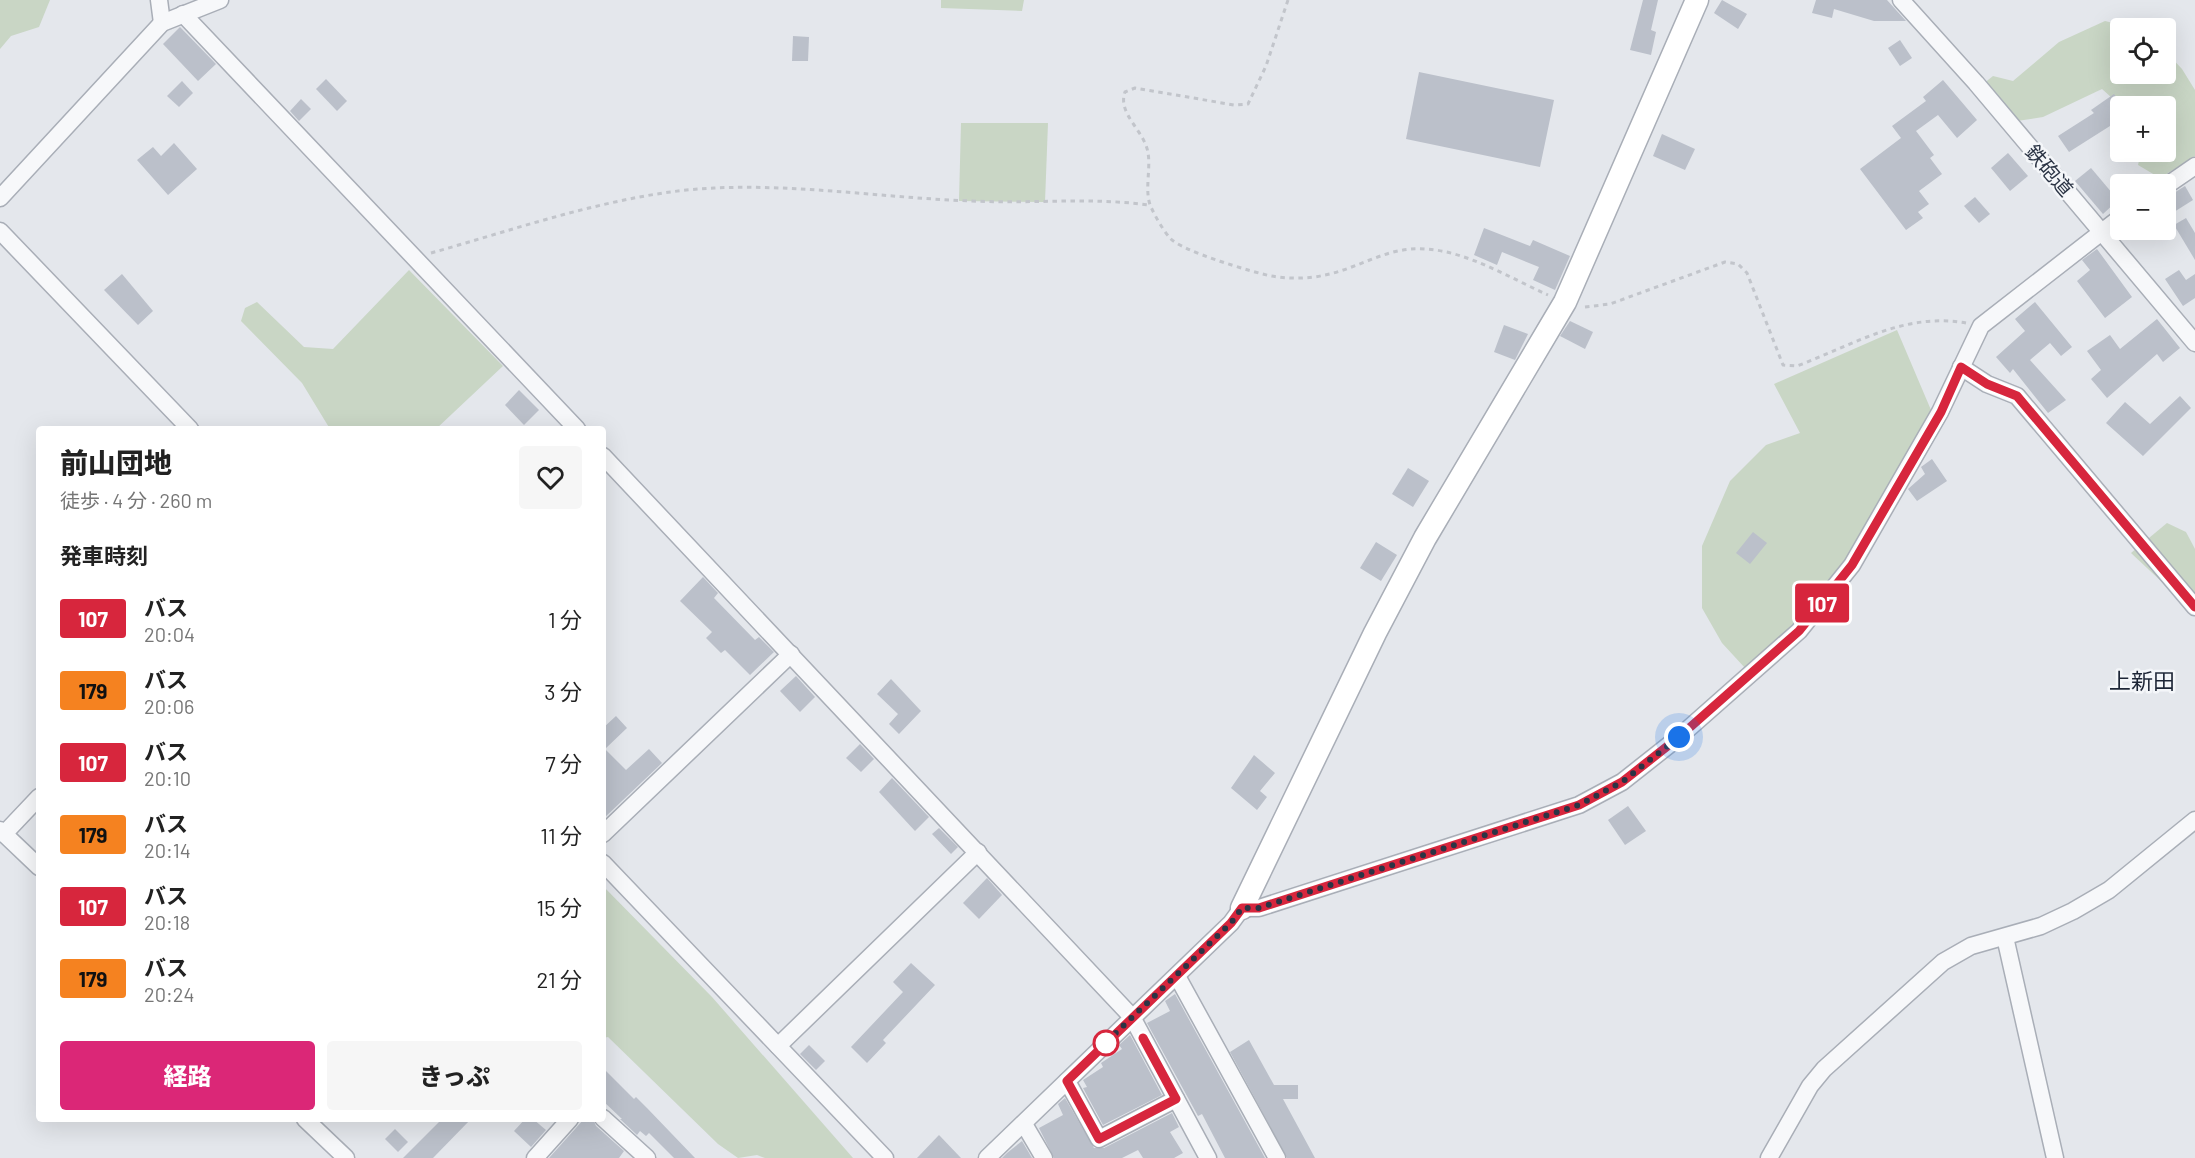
<!DOCTYPE html>
<html lang="ja">
<head>
<meta charset="utf-8">
<style>
	:root { --surface:#fff; --page:#f6f6f6; --text:#222; --muted:#767676; --accent:#db2777 }
	body { margin:0; font-family:Barlow,"Noto Sans JP",sans-serif; background:var(--page); color:var(--text); height:100vh; display:flex; flex-direction:column; font-size:22px; white-space:nowrap }
	* { box-sizing:border-box; margin:0 }
	p { font-size:20px; color:var(--muted) }
	.icon { flex:none; width:33px; height:33px; fill:none; stroke:currentColor; stroke-width:2; stroke-linecap:round; stroke-linejoin:round }
	.map { position:relative; flex:1; overflow:hidden }
	.details { position:absolute; left:36px; top:426px; width:570px; height:696px; display:flex; flex-direction:column; background:var(--surface); border-radius:6px; box-shadow:0 6px 24px #0002 }
	.details>* { flex:none }
	.badge { padding:0 12px; border-radius:4px; font-size:21px; line-height:39px }
	.controls { position:absolute; left:2110px; top:18px; display:grid; gap:12px }
	.controls a { display:grid; place-items:center; width:66px; height:66px; border-radius:6px; background:var(--surface); box-shadow:0 6px 24px #0002; font-size:30px }
	.you { position:absolute; width:30px; height:30px; margin:-15px; border:4px solid #fff; border-radius:50%; background:#1a73e8; box-shadow:0 0 0 9px #1a73e833 }
	.map>.badge { position:absolute; translate:-50% -50%; box-shadow:0 0 0 3px #fff }
	h2 { padding:0 24px; font-size:22px; line-height:54px }
	.round { display:grid; place-items:center; flex:none; width:63px; height:63px; border-radius:6px; background:var(--page) }
	.head { display:flex; align-items:center; justify-content:space-between; height:102px; padding:0 24px }
	h1 { font-size:28px; font-weight:800; line-height:45px }
	.primary-button { display:flex; gap:12px; margin-top:auto; padding:12px 24px }
	.primary-button a { flex:1; height:69px; border-radius:6px; background:var(--accent); color:#fff; font-size:24px; font-weight:800; line-height:69px; text-align:center }
	.primary-button a+a { background:var(--page); color:var(--text) }
	ul { padding:0; list-style:none }
	li { display:flex; align-items:center; gap:18px; height:72px; padding:0 24px }
	li div { flex:1 }
	li b { display:block; font-size:22px }
	li em { font-style:normal }
	li .badge { min-width:66px; font-weight:700; text-align:center }
	.map>svg:first-child { display:block }
</style>
</head>
<body>
<div class="map">
<svg width="2195" height="1158" viewBox="0 0 2195 1158">
	<rect width="100%" height="100%" fill="#e4e7ec"/>
	<g fill="#c9d6c5">
		<polygon points="0,0 50,0 39,27 11,36 0,49"/>
		<polygon points="941,0 1024,0 1022,11 941,8"/>
		<polygon points="2105,21 2134,28 2121,28 2121,74 2166,74 2166,52 2182,69 2195,90 2195,156 2160,178 2138,165 2141,152 2166,152 2166,106 2121,106 2102,89 2043,117 2017,121 1983,84 1993,76 2013,81 2059,42"/>
		<polygon points="961,123 1048,123 1045,202 959,201"/>
		<polygon points="409,270 503,366 436,429 330,429 302,383 241,321 245,308 257,302 304,347 333,349"/>
		<path d="M 1897,330 L 1931,410 C 1894,485 1850,564 1793,625 C 1779,641 1761,654 1745,668 L 1722,643 L 1702,608 L 1702,546 L 1730,481 L 1766,445 L 1800,433 L 1774,384 Z"/>
		<polygon points="2167,523 2186,532 2195,549 2195,613 2131,553"/>
		<polygon points="603,886 712,997 853,1158 765,1158 757,1155 738,1158 718,1144 608,1037 603,1038"/>
	</g>
	<g fill="#bbc0ca">
		<polygon points="1643,0 1658,0 1651,30 1656,32 1651,55 1630,50"/>
		<polygon points="1722,0 1747,14 1738,29 1714,13"/>
		<polygon points="1816,0 1887,0 1906,21 1874,21 1834,9 1832,18 1812,13"/>
		<polygon points="180,27 216,64 198,81 163,44"/>
		<polygon points="793,36 809,37 808,61 792,61"/>
		<polygon points="1900,40 1912,58 1900,66 1888,48"/>
		<polygon points="1419,72 1554,100 1540,167 1406,139"/>
		<polygon points="326,79 347,101 337,111 316,89"/>
		<polygon points="1943,80 1977,120 1957,138 1938,115 1916,131 1934,155 1930,158 1942,174 1919,191 1929,204 1918,212 1923,218 1906,230 1860,169 1901,138 1892,126 1926,101 1923,97"/>
		<polygon points="182,81 193,93 179,107 167,96"/>
		<polygon points="2114,94 2121,104 2121,119 2069,152 2058,136 2094,113 2091,110"/>
		<polygon points="301,99 311,109 299,121 290,111"/>
		<polygon points="1662,134 1695,149 1685,170 1653,156"/>
		<polygon points="174,143 197,169 168,195 137,160 153,147 161,156"/>
		<polygon points="2008,153 2028,176 2010,191 1991,168"/>
		<polygon points="2091,168 2118,200 2103,214 2075,181"/>
		<polygon points="2185,186 2193,200 2174,212 2166,198"/>
		<polygon points="1975,197 1990,214 1979,223 1964,206"/>
		<polygon points="2186,218 2195,233 2195,260 2174,225"/>
		<polygon points="1484,228 1530,246 1533,240 1570,256 1555,290 1533,280 1539,267 1502,252 1497,265 1474,255"/>
		<polygon points="2097,249 2132,297 2105,318 2077,281 2090,270 2082,260"/>
		<polygon points="2179,270 2186,280 2195,274 2195,298 2183,306 2165,279"/>
		<polygon points="122,274 153,311 138,325 104,290"/>
		<polygon points="2035,302 2072,347 2061,356 2050,343 2030,360 2066,400 2048,413 2013,369 2010,373 1996,357 2025,331 2015,319"/>
		<polygon points="2157,319 2180,348 2163,362 2157,354 2107,398 2091,379 2101,370 2087,351 2110,335 2120,349"/>
		<polygon points="1570,321 1593,332 1585,349 1560,336"/>
		<polygon points="1504,325 1528,334 1515,360 1494,352"/>
		<polygon points="519,390 539,410 524,425 505,405"/>
		<polygon points="2180,396 2191,408 2143,456 2106,423 2125,402 2150,424"/>
		<polygon points="1932,459 1947,481 1917,501 1908,489 1925,474 1921,467"/>
		<polygon points="1408,468 1429,481 1413,507 1392,494"/>
		<polygon points="1753,532 1767,543 1750,564 1736,553"/>
		<polygon points="1376,542 1397,555 1381,581 1360,568"/>
		<polygon points="703,577 718,593 714,598 755,640 759,637 774,652 750,675 725,650 721,653 706,638 712,632 680,601"/>
		<polygon points="796,676 815,697 800,712 780,691"/>
		<polygon points="891,679 921,711 899,734 889,724 898,714 877,694"/>
		<polygon points="616,716 627,728 605,749 626,770 649,749 662,763 603,819 603,728"/>
		<polygon points="860,744 874,759 861,772 846,758"/>
		<polygon points="1254,755 1275,773 1260,791 1267,797 1257,810 1231,788"/>
		<polygon points="892,778 929,817 915,831 879,792"/>
		<polygon points="1628,806 1646,831 1625,845 1608,820"/>
		<polygon points="939,828 958,847 951,854 932,834"/>
		<polygon points="987,878 1002,895 979,919 963,903"/>
		<polygon points="911,963 935,985 883,1040 886,1043 867,1063 851,1047 903,992 893,982"/>
		<polygon points="1175,994 1265,1158 1225,1158 1202,1114 1198,1116 1147,1023 1170,1011 1165,1001"/>
		<polygon points="1130,1035 1162,1095 1103,1125 1083,1088 1087,1087 1083,1080 1103,1067 1101,1063 1122,1049 1119,1045"/>
		<polygon points="1249,1040 1274,1085 1298,1085 1298,1099 1283,1099 1315,1158 1287,1158 1230,1052"/>
		<polygon points="809,1045 825,1061 816,1070 800,1054"/>
		<polygon points="603,1068 634,1099 636,1097 647,1108 695,1158 674,1158 649,1133 646,1136 640,1131 637,1135 620,1119 622,1119 603,1101"/>
		<polygon points="1065,1098 1094,1148 1104,1148 1172,1113 1179,1127 1170,1132 1183,1153 1174,1158 1143,1158 1138,1150 1122,1158 1054,1158 1039,1128 1063,1115 1058,1104"/>
		<polygon points="442,1119 471,1119 433,1158 403,1158"/>
		<polygon points="525,1119 533,1119 546,1130 531,1147 514,1131"/>
		<polygon points="584,1119 593,1119 596,1126 624,1151 619,1158 549,1158"/>
		<polygon points="395,1129 408,1142 398,1152 385,1139"/>
		<polygon points="939,1135 961,1158 917,1158"/>
		<polygon points="1022,1141 1032,1158 1002,1158 1007,1153"/>
	</g>
	<g fill="none" stroke-linecap="round" stroke-linejoin="round">
		<g stroke="#a9aeb7" stroke-width="19">
			<g id="street">
				<polyline points="159,0 162,23"/>
				<polyline points="1901,0 1976,83 2195,343"/>
				<polyline points="183,14 577,429"/>
				<polyline points="2166,186 2195,166"/>
				<polyline points="0,198 162,23 220,0"/>
				<polyline points="0,231 190,429"/>
				<polyline points="1961,367 1987,384 2017,396 2195,607"/>
				<polyline points="603,456 1132,1017 1208,1158"/>
				<polyline points="0,830 39,867"/>
				<polyline points="4,834 39,797"/>
				<polyline points="603,834 791,654"/>
				<polyline points="603,863 885,1158"/>
				<polyline points="2005,937 2055,1158"/>
				<polyline points="1177,976 1277,1158"/>
				<polyline points="778,1046 978,852"/>
				<polyline points="1067,1081 1099,1139 1176,1099"/>
				<polyline points="603,1118 647,1158"/>
				<polyline points="305,1119 346,1158"/>
				<polyline points="1024,1124 1044,1158"/>
				<polyline points="535,1158 570,1119"/>
				<polyline points="987,1158 1231,923 1242,908 1259,908 1579,805 1622,782 1636,771 1679,737 1799,631 1852,565 1940,412 1981,326 2121,217"/>
				<polyline points="1769,1158 1810,1086 1824,1069 1943,962 1971,946 2041,926 2073,911 2109,890 2195,820"/>
			</g>
		</g>
		<g stroke="#a9aeb7" stroke-width="25">
			<polyline id="secondary" points="1242,908 1375,633 1425,538 1565,302 1697,0"/>
		</g>
		<g stroke="#c2c5cb" stroke-width="3" stroke-dasharray="4.5 4.5" stroke-linecap="butt">
			<path d="M 1288,0 L 1266,66 L 1248,104 L 1234,105 L 1135,88 L 1125,92 C 1117,114 1145,131 1148,153 C 1151,169 1144,192 1151,207 C 1155,216 1163,230 1170,238 C 1181,251 1252,272 1271,276 C 1288,279 1308,279 1325,275 C 1360,268 1388,246 1425,249 C 1467,251 1510,278 1548,295"/>
			<path d="M 431,253 C 520,228 621,192 714,188 C 800,184 886,198 972,201 C 1031,204 1091,197 1149,205"/>
			<path d="M 1585,307 L 1610,304 L 1725,262 L 1738,264 L 1747,273 L 1783,365 L 1797,366 C 1853,345 1904,312 1966,323"/>
		</g>
		<use href="#street" stroke="#f7f8fa" stroke-width="16"/>
		<use href="#secondary" stroke="#fff" stroke-width="22"/>
	</g>
	<g fill="none" stroke-linecap="round" stroke-linejoin="round">
		<g stroke="#fff" stroke-width="14">
			<polyline id="line" points="1143,1038 1176,1099 1099,1139 1067,1081 1231,923 1242,908 1259,908 1579,805 1622,782 1636,771 1679,737 1799,631 1852,565 1941,412 1961,367 1987,384 2017,396 2195,607"/>
		</g>
		<use href="#line" stroke="#d7263d" stroke-width="9"/>
		<polyline stroke="#2b3445" stroke-width="6" stroke-dasharray="0 10.8" points="1106,1043 1099,1049 1231,923 1242,908 1259,908 1579,805 1622,782 1679,737"/>
	</g>
	<circle fill="#fff" stroke="#d7263d" stroke-width="3" cx="1106" cy="1043" r="12"/>
	<g text-anchor="middle" dominant-baseline="central" stroke-width="5" stroke-linejoin="round" paint-order="stroke">
		<g font-size="20" fill="#2b3445" stroke="#f4f6f9">
			<text transform="translate(2050 170) rotate(49)">鉄砲道</text>
		</g>
		<g font-size="22" fill="#1d2536" stroke="#f4f6f9">
			<text x="2142" y="680">上新田</text>
		</g>
	</g>
</svg>
<div class="controls">
<a><svg class="icon" aria-label="locate" viewBox="0 0 24 24"><circle cx="12" cy="12" r="6"/><path d="M12 2v4M12 18v4M2 12h4M18 12h4"/></svg></a>
<a>+</a>
<a>−</a>
</div>
<div class="you" style="left:1679px;top:737px"></div>
<b class="badge" style="left:1822px;top:603px;background:#d7263d;color:#fff">107</b>
<section class="details">
<div class="head"><div><h1>前山団地</h1><p>徒歩 · 4 分 · 260 m</p></div><a class="round"><svg class="icon" aria-label="heart" viewBox="0 0 24 24"><path d="M12 20l-8-8c-3-5 5-10 8-4 3-6 11-1 8 4z"/></svg></a></div>
<h2>発車時刻</h2>
<ul>
<li><span class="badge" style="background:#d7263d;color:#fff">107</span><div><b>バス</b><p>20:04</p></div><em>1 分</em></li>
<li><span class="badge" style="background:#f58220;color:#111">179</span><div><b>バス</b><p>20:06</p></div><em>3 分</em></li>
<li><span class="badge" style="background:#d7263d;color:#fff">107</span><div><b>バス</b><p>20:10</p></div><em>7 分</em></li>
<li><span class="badge" style="background:#f58220;color:#111">179</span><div><b>バス</b><p>20:14</p></div><em>11 分</em></li>
<li><span class="badge" style="background:#d7263d;color:#fff">107</span><div><b>バス</b><p>20:18</p></div><em>15 分</em></li>
<li><span class="badge" style="background:#f58220;color:#111">179</span><div><b>バス</b><p>20:24</p></div><em>21 分</em></li>
</ul>
<div class="primary-button"><a>経路</a><a>きっぷ</a></div>
</section>
</div>
</body>
</html>
